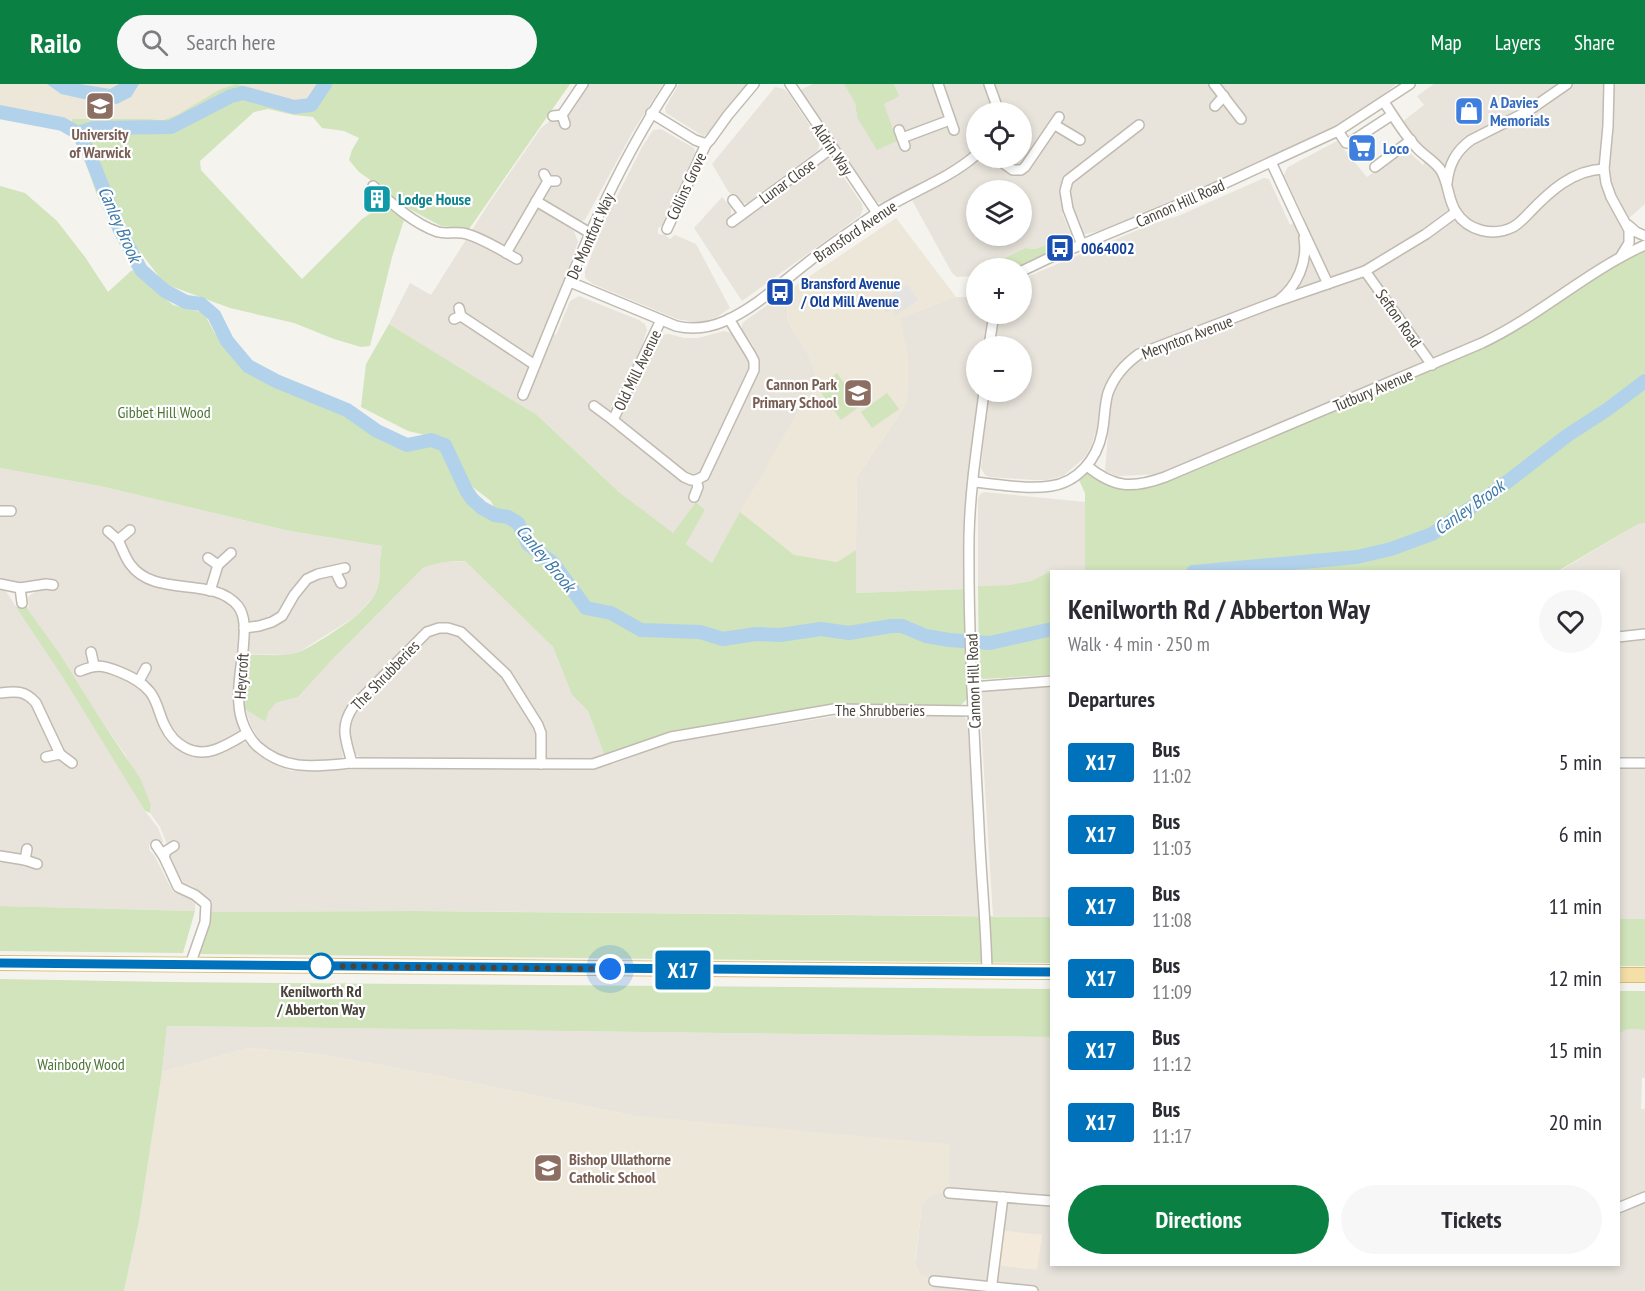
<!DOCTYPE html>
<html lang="en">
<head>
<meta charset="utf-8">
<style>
	:root { --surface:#fff; --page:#f7f7f7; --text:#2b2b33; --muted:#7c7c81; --accent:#0b8043 }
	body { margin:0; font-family:"PT Sans Narrow",sans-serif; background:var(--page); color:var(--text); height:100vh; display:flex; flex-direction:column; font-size:22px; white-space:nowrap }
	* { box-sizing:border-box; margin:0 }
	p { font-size:20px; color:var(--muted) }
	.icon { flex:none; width:33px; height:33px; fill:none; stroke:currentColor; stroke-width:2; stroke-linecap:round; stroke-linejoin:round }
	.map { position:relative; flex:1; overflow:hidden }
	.details { position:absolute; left:1050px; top:486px; width:570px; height:696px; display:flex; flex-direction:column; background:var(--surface); border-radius:0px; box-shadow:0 3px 9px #0003 }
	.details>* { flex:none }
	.badge { padding:0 12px; border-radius:4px; font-size:21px; line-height:39px }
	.controls { position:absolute; left:966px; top:18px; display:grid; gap:12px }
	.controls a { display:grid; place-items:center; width:66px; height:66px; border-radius:50%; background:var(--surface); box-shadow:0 3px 9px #0003; font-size:30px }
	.you { position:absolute; width:30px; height:30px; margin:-15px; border:4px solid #fff; border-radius:50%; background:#1a73e8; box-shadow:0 0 0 9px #1a73e833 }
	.map>.badge { position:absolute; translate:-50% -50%; box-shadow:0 0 0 3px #fff }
	h2 { padding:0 18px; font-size:22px; line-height:54px }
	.round { display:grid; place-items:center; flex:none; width:63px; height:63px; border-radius:32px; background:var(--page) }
	.headline { display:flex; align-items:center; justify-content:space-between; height:102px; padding:0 18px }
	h1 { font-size:28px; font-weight:700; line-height:45px }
	.button { display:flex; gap:12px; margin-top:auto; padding:12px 18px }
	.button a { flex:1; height:69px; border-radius:36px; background:var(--accent); color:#fff; font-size:24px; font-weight:700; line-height:69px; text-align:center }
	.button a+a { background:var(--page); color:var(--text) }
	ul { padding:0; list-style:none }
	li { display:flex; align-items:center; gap:18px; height:72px; padding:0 18px }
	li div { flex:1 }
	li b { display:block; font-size:22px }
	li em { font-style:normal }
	li .badge { min-width:66px; font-weight:700; text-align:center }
	header { display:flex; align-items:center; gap:36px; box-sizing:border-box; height:84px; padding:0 30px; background:var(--accent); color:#fff }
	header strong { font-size:28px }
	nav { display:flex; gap:33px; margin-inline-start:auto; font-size:21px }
	.search { width:420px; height:54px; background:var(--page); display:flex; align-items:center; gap:15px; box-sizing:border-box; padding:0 21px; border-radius:33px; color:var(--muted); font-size:22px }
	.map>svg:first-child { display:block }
</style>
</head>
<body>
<header>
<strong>Railo</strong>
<div class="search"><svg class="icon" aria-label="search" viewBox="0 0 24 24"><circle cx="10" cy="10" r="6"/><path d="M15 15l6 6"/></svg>Search here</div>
<nav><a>Map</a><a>Layers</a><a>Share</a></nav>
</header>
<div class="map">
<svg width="1645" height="1207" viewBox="0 0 1645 1207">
	<rect width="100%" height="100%" fill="#f5f3ed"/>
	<g fill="#e8e4dc" fill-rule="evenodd">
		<polygon points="588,0 663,0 632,49 585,136 581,137 568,131 564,140 574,147 578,158 545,247 556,251 570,217 579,212 639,236 645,240 647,246 640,268 648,272 657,255 662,251 669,250 684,254 698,254 724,247 731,249 745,269 754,263 742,245 742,240 746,236 786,208 788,238 809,272 817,295 712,479 686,460 705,426 696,418 673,450 619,408 537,331 389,240 410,199 431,211 491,116 541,44 552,35 558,38 562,42"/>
		<polygon points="679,0 748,0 726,26 711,48 703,52 666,29 665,24"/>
		<path d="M 813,0 L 844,0 L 855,19 L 857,33 L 898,12 L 894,0 L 1396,0 L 1372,21 L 1337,42 L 1208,104 L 1109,147 L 1107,145 L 1082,151 L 1072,125 L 1062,129 L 1071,151 L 1069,153 L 1035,165 L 1025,164 L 985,184 L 976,184 L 976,192 L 957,193 L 952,189 L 907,107 L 882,119 L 876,118 L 872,114 L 800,6 ZM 976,28 L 1022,28 L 1022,74 L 976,74 ZM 976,106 L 1022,106 L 1022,152 L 976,152 Z"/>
		<polygon points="1434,0 1645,0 1645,120 1628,135 1624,168 1499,248 1164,390 1117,392 1105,387 1108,351 1095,349 1091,363 1084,374 1063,392 1048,396 1033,396 989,393 985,391 981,384 988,308 1022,308 1022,262 993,262 997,230 1022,230 1022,195 1152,140 1178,132 1264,94 1269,95 1290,141 1304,133 1284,92 1285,88 1288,83 1337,57 1367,93 1406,65 1423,81 1429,70 1419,61 1402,38 1424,21 1417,12"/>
		<polygon points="775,3 784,5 789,10 812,45 819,57 819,63 817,67 747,119 741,119 728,107 712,80"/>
		<polygon points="661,45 694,64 697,71 670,128 663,141 658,144 658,150 665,151 670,155 675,151 696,160 730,224 717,233 698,239 677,235 593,200 585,194 585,187 607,132 641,65 653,46"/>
		<polygon points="822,75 830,75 834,79 862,120 863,125 860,132 742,217 694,144 722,113 731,123 731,133 726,138 730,143"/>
		<polygon points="956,213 967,213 976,218 976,230 989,230 986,262 976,262 976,308 980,308 965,431 965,505 855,509 857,393 907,319 908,273 899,234"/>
		<polygon points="0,384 100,402 290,447 382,462 380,471 381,480 378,501 374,512 355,533 299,568 288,571 240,570 235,609 240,646 238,649 226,657 209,664 198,664 198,673 206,673 216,670 241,659 248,658 275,681 291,687 376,685 375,673 361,674 355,670 350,655 351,640 341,638 340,649 343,673 340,675 321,677 297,677 275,670 260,657 252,644 245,625 265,638 269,627 276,619 298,613 331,577 423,484 431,480 445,478 465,477 553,563 572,611 588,627 608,679 613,680 671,658 836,632 961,630 967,636 981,832 415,827 211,828 209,819 204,812 192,802 178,797 168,773 175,768 176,761 172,759 167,760 160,743 150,729 151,721 125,670 103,639 60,570 29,527 28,513 38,506 35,498 20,502 0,497 0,433 13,432 12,424 0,424"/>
		<polygon points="984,408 1086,418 1085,487 1053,486 1031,497 1009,501 978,502 978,415 980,410"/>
		<polygon points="1645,439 1645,835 1619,835 1618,488 1558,488 1638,440"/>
		<polygon points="0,506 5,506 62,592 145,727 158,744 163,757 161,761 151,757 149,762 150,767 154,771 173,808 190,812 195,818 195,827 0,822"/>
		<polygon points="1051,602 1051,833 993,832 979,608"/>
		<polygon points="167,942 1051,953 1052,1180 1618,1180 1619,950 1627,945 1645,946 1645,994 1642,994 1641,1025 1645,1025 1645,1207 932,1207 934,1197 921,1192 918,1188 915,1179 922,1122 924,1117 930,1112 938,1109 949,1109 630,1031 434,991 318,970 249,964 162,988"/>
	</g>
	<polygon fill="#f3eadb" points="999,1146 1042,1151 1037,1186 994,1181"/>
	<g fill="#ece7d9">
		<polygon points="0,0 322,0 310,19 265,11 161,40 80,41 0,24"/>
		<polygon points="896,134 956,213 900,234 908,273 907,319 857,393 856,466 837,478 794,472 740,428 817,295 809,272 788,238 786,208"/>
		<polygon points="249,964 318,970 434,991 630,1031 950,1060 949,1109 934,1110 924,1117 922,1123 915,1174 915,1179 918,1188 925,1194 934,1197 932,1207 124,1207 139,1137 162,988"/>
	</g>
	<g fill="#d1e4bb">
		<polygon points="236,0 293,16 308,17 320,0 570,0 469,145 441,142 391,115 376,100 359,88 349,76 352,66 359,54 344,47 322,44 313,33 294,31 268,25 254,28 200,77 201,86 302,195 362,135 386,119 405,133 392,173 370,262 361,263 334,255 294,239 230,224 165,200 98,114 83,71 72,49 72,35 150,35 161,37 177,31 219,6"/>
		<polygon points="844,0 894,0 899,12 884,20 897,57 877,66 857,33 855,19"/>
		<path d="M 0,102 L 25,109 L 57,137 L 85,173 L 108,208 L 132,186 L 173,221 L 204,229 L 214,248 L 229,268 L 247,286 L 276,301 L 348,330 L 373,349 L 407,366 L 431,359 L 444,363 C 455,388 467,432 499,433 L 491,417 L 470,401 L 447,356 L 408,347 L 361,323 L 366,280 L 389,240 L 537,331 L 619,408 L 673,449 L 696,418 L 705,426 L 686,460 L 712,479 L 740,428 L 794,471 L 837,478 L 856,466 L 856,509 L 965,505 L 969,613 L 960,622 L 832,621 L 672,647 L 605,672 L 588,627 L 572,611 L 553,563 L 465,477 C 451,477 436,478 423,484 L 331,577 L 298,613 L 276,619 L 269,627 L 265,638 L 245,625 L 244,604 L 249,571 C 264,570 281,573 296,569 C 306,567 346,540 355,533 C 361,527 369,519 374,512 C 383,496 378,478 382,462 L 290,447 L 100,402 L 0,384 Z"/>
		<polygon points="1069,153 1068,162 1021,184 985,184 1025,164 1035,165"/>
		<polygon points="1645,165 1645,439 1638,440 1558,487 1085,487 1085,409 1078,394 1085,390 1090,390 1101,397 1118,402 1129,404 1308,337 1492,259 1623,175"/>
		<polygon points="837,289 860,322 841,336 817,303"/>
		<polygon points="887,309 899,325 872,344 861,328"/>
		<polygon points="1053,486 1075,487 1052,488 1051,591 983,595 979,592 978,502 1009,501 1031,497"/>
		<polygon points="27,522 29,527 60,570 103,639 140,694 151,721 150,729 145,727 62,592 16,523"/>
		<polygon points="0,822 195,827 183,869 0,867"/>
		<polygon points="415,827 1052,833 1051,879 200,870 211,828"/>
		<polygon points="1618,835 1645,835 1645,882 1619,882"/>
		<polygon points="0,895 171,898 1051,905 1051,953 167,942 162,988 139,1137 124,1207 0,1207"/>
		<polygon points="1619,907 1645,907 1645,946 1627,945 1619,950"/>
	</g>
	<polygon fill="#e4e3e1" points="907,200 918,216 896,231 892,225 886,229 879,219"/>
	<polygon fill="#b1d2ea" points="47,0 80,0 110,5 119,0 139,0 131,13 117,20 88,16 61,10"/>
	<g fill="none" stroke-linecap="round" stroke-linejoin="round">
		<g stroke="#b1d2ea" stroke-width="14">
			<polyline points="0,28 62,40 78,49 89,69 119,144 141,186 165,207 186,218 201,220 214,231 227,257 248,282 276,297 347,326 377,347 407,361 431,356 445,361 466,406 472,415 482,424 495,431 508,433 518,439 528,460 553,479 586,524 611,529 641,546 700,548 723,555 756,550 780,551 821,545 849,549 891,542 902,542 926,552 949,556 990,559 1052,545"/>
			<polyline points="78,49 94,44 171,43 231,12 243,9 294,23 311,21 325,0"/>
			<polyline points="1193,488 1357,473 1391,465 1432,450 1494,408 1568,351 1608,325 1645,297"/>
		</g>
		<g stroke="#c0bab0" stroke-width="12">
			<g id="minor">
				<polyline points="790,0 877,129"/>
				<polyline points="938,0 954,46"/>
				<polyline points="989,0 999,28"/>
				<polyline points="1214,0 1241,35"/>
				<polyline points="1609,0 1608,42 1604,85 1606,99 1611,113 1629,146 1629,159 1621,172"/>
				<path d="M 1384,18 C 1394,33 1404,50 1416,63 C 1423,71 1433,76 1440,85 C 1449,98 1447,114 1456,128 C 1468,147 1493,153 1513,143 C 1520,139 1525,133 1530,128 C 1550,107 1573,86 1604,85"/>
				<polyline points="1215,22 1224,12"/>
				<polyline points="651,29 695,56 706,60 710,56 728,31 754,0"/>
				<polyline points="562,31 583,0"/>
				<polyline points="553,32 562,31 565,40"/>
				<polyline points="1055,41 1080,56"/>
				<polyline points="899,46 905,62"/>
				<polyline points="1338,47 1346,59 1349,59 1392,31"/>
				<polyline points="902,54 950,36"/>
				<polyline points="996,74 1013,86 1021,86 1025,83 1059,33"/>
				<polyline points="1271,78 1328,200"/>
				<polyline points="1375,83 1411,56"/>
				<polyline points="544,90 548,97 556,97"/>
				<path d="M 1447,99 C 1449,80 1456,67 1471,56 L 1528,27 L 1567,0"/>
				<path d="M 373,102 C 392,120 414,140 438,148 C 446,150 454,148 462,149 C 477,151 503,167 517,175"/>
				<polyline points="733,116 743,129"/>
				<polyline points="536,117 590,149"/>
				<polyline points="732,138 832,64"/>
				<polyline points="1628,141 1636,148 1645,152"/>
				<polyline points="667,145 706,60"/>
				<polyline points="1082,161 1068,125 1065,107 1068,96 1139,41"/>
				<polyline points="506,169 548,97"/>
				<polyline points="1022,187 1047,175 1180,120 1338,47 1410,0"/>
				<polyline points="1365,187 1432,281"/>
				<path d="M 570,198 L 676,242 C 693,246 709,244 725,237 C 755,224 781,199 807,179 C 828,162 851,147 874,131 C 907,109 946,97 976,71"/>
				<path d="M 1279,216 C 1297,202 1308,178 1304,154"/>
				<polyline points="461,232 535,281"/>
				<polyline points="454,235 461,232 459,224"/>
				<polyline points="661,236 613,336 684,393 691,396 696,396"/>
				<polyline points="989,262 994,230"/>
				<path d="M 984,308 C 978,355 970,404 969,452 C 968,549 974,646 979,743 C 981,791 986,839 987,888"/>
				<path d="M 523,311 C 566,205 607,96 671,0"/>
				<polyline points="594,322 613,336"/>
				<path d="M 1087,382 C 1114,404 1132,405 1165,393 L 1482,259 C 1539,232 1587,187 1645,161"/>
				<path d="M 973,398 C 998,400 1026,406 1051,402 C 1078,398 1097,375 1102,349 C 1105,336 1104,322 1108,309 C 1114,292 1125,280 1139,270 L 1275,218 L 1365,187 L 1426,150 L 1456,128"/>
				<polyline points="694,413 698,403 696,396 704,392 754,286 754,277 751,271 729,235"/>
				<polyline points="0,427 11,427"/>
				<polyline points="108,447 118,456 130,446"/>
				<path d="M 118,456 C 122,464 125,473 130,480 C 155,515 212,491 238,522 C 247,534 244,552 243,567 C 241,584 237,603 239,621 C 240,636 247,652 257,662 C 286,688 317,682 352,679 L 593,680 L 671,653 L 834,625 L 974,627"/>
				<polyline points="208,474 218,481 231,469"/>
				<polyline points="335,487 341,499"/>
				<polyline points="0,500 20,504 22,519"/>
				<polyline points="20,504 46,500 53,501"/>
				<polyline points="210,507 218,481"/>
				<polyline points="244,544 259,542 272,538 282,532 294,511 307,495 318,490 345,484"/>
				<polyline points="1618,553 1645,550"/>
				<polyline points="91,568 94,581"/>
				<path d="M 80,587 C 97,580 103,581 120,588 C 132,593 142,598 150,608 C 158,618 159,631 165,642 C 174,661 194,673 214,666 C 226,662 237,655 247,649"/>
				<polyline points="139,597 146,584"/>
				<polyline points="972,603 1052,597"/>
				<path d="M 0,609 C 15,607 25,606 36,619 L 60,670"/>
				<polyline points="46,673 60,670 72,679"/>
				<path d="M 352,679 C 346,656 339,644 353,623 L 427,548 L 439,544 L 448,544 L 461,548 L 506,590 L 538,641 L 541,649 L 541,680"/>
				<polyline points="1618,679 1645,679"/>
				<polyline points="156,761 164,773"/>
				<polyline points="174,762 166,767 164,773 178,803 195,811 206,820 205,838 190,881"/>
				<polyline points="27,765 25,776 37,780"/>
				<polyline points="0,772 25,776"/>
				<polyline points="949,1109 1052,1117"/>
				<polyline points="1618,1124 1645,1113"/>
				<polyline points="934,1197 1033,1207"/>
				<polyline points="991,1207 1003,1113"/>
			</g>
		</g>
		<g stroke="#d8bc78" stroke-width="16">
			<g id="primary">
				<polyline points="0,879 1052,888"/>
				<polyline points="1618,891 1645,891"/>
			</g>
		</g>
		<use href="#minor" stroke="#fff" stroke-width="9"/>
		<use href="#primary" stroke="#f4dfa7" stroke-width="14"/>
	</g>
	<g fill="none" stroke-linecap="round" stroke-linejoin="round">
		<g stroke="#fff" stroke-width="14">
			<polyline id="line" points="0,879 1052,888"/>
		</g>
		<use href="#line" stroke="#0072bc" stroke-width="9"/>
		<polyline stroke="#49443b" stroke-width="6" stroke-dasharray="0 10.8" points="321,882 610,885"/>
	</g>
	<defs>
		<g id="university-square" transform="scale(1.5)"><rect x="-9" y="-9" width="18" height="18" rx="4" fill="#8d6e63" stroke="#fff"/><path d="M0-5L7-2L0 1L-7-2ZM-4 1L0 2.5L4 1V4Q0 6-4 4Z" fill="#fff"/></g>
		<g id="shop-square" transform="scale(1.5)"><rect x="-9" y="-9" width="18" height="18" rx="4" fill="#3f7fe0" stroke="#fff"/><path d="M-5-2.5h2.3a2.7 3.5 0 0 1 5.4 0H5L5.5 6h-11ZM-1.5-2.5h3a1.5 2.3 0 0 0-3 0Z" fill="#fff"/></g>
		<g id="supermarket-square" transform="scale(1.5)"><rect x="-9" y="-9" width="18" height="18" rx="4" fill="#3f7fe0" stroke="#fff"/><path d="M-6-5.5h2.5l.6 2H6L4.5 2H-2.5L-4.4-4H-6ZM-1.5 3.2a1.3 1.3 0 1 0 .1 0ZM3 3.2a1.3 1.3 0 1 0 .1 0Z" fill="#fff"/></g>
		<g id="building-square" transform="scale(1.5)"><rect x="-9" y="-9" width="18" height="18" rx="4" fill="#0f9aa8" stroke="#fff"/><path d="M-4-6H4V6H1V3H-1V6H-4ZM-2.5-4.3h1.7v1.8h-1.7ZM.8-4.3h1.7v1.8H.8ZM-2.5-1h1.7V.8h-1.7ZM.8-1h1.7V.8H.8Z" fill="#fff"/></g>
		<g id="bus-square" transform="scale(1.5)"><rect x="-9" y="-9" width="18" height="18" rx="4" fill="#1a4fb4" stroke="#fff"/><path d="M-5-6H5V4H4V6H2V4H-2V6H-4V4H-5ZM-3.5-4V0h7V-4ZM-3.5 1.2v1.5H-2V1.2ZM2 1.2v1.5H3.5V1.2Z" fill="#fff"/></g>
		<g id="school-square" transform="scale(1.5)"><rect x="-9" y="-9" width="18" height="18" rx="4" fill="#8d6e63" stroke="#fff"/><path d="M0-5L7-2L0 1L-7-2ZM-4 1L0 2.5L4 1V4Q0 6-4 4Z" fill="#fff"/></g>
	</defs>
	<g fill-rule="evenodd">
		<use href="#university-square" x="100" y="22"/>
		<use href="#shop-square" x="1469" y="27"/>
		<use href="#supermarket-square" x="1362" y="64"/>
		<use href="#building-square" x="377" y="115"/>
		<use href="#bus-square" x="1060" y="164"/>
		<use href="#bus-square" x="780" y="208"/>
		<use href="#school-square" x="858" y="309"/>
		<use href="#school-square" x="548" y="1084"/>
	</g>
	<circle fill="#fff" stroke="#0072bc" stroke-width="3" cx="321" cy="882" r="12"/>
	<g text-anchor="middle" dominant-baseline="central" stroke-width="4.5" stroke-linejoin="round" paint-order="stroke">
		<g font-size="16" font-weight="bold" fill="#366cbe" stroke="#fff" text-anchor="start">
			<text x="1490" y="18">A Davies<tspan x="1490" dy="18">Memorials</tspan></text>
			<text x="1383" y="64">Loco</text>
		</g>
		<g font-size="16" font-weight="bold" fill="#785e54" stroke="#fff">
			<text x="100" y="50">University<tspan x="100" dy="18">of Warwick</tspan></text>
			<text x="837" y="300" text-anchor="end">Cannon Park<tspan x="837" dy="18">Primary School</tspan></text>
			<text x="569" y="1075" text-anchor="start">Bishop Ullathorne<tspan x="569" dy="18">Catholic School</tspan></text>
		</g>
		<g font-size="16" fill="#49443b" stroke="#fff">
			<text transform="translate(833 65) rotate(56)">Aldrin Way</text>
			<text transform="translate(787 97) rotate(-36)">Lunar Close</text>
			<text transform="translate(686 102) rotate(-65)">Collins Grove</text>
			<text transform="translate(1180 119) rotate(-24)">Cannon Hill Road</text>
			<text transform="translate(855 147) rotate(-34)">Bransford Avenue</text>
			<text transform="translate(590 152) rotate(-66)">De Montfort Way</text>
			<text transform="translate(1399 234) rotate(55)">Sefton Road</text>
			<text transform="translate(1187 253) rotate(-21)">Merynton Avenue</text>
			<text transform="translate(637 286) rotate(-64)">Old Mill Avenue</text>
			<text transform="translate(1373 306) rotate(-23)">Tutbury Avenue</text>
			<text transform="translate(385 591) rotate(-46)">The Shrubberies</text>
			<text transform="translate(241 592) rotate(-86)">Heycroft</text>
			<text transform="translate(973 597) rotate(-92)">Cannon Hill Road</text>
			<text x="880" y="626">The Shrubberies</text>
		</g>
		<g font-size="16" font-weight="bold" fill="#0d838f" stroke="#fff" text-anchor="start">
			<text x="398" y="115">Lodge House</text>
		</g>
		<g font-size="16" font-weight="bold" fill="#164399" stroke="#fff" text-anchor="start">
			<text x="1081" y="164">0064002</text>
			<text x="801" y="199">Bransford Avenue<tspan x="801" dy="18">/ Old Mill Avenue</tspan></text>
		</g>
		<g font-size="16" fill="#4c7534" stroke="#fff">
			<text x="164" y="328">Gibbet Hill Wood</text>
			<text x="81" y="980">Wainbody Wood</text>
		</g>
		<g font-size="16" font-weight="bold" fill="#49443b" stroke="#fff">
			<text x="321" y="907">Kenilworth Rd<tspan x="321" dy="18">/ Abberton Way</tspan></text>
		</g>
		<g font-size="18" font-style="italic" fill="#3f7baa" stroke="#fff">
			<text transform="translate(120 140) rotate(66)">Canley Brook</text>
			<text transform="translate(1469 423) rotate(-35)">Canley Brook</text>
			<text transform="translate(546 474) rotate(50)">Canley Brook</text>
		</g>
	</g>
</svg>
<div class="controls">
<a><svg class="icon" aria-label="locate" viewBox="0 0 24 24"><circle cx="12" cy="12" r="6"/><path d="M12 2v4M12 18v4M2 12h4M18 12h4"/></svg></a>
<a><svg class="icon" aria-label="layers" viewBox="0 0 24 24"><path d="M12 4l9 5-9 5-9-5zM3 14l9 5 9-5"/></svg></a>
<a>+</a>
<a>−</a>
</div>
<div class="you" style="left:610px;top:885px"></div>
<b class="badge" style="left:683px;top:886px;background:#0072bc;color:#fff">X17</b>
<section class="details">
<div class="headline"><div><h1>Kenilworth Rd / Abberton Way</h1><p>Walk · 4 min · 250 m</p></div><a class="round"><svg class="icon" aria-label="heart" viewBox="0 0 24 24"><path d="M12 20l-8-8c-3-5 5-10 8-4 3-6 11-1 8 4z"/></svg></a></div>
<h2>Departures</h2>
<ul>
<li><span class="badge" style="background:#0072bc;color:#fff">X17</span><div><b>Bus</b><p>11:02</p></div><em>5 min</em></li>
<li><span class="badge" style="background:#0072bc;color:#fff">X17</span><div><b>Bus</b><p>11:03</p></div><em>6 min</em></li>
<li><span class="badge" style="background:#0072bc;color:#fff">X17</span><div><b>Bus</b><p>11:08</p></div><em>11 min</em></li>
<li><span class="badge" style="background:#0072bc;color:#fff">X17</span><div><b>Bus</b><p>11:09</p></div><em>12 min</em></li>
<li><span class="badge" style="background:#0072bc;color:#fff">X17</span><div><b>Bus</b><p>11:12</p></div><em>15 min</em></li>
<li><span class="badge" style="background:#0072bc;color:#fff">X17</span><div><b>Bus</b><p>11:17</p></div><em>20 min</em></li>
</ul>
<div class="button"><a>Directions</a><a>Tickets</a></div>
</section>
</div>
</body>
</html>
